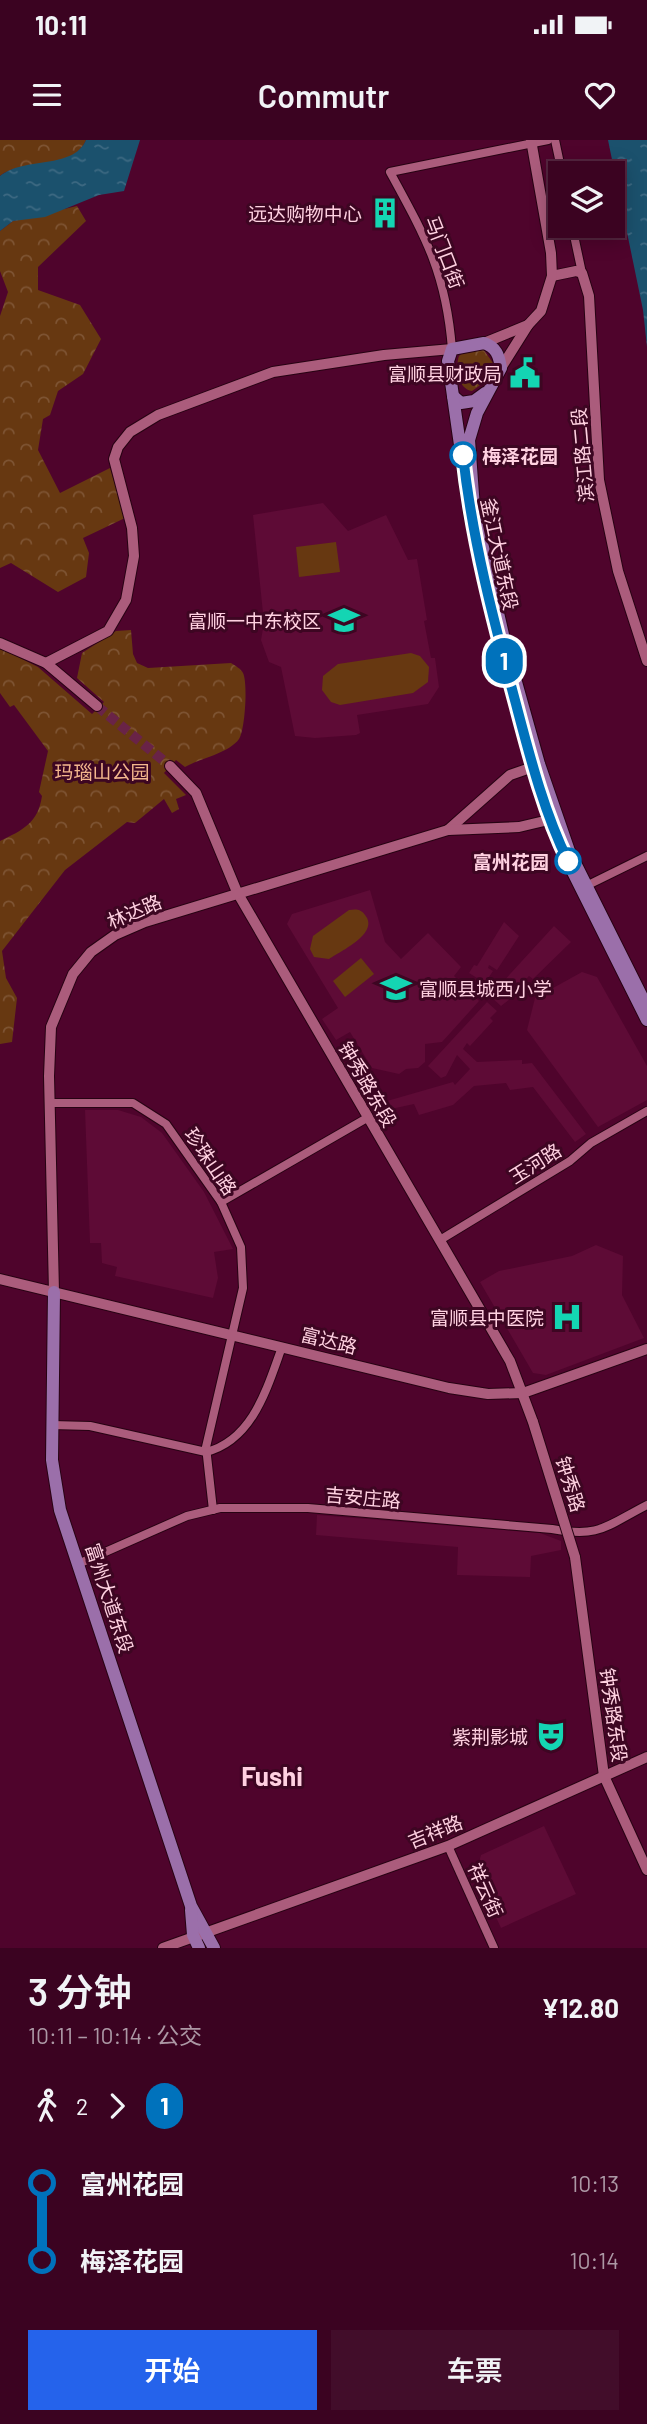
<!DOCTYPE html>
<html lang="zh">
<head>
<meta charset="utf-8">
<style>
	:root { --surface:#3b0321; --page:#420d2a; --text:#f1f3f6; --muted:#ac98a5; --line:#54253f; --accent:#2563eb }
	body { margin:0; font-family:Barlow,"Noto Sans SC",sans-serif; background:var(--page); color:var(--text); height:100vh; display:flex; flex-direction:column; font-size:26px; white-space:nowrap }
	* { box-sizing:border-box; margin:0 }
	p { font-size:23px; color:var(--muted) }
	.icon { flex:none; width:38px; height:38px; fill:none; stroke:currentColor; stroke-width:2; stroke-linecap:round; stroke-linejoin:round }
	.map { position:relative; height:1808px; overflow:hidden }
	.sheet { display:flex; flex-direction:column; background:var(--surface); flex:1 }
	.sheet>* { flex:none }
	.badge { padding:0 14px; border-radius:23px; font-size:24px; line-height:46px }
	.controls { position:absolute; left:548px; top:21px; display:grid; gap:14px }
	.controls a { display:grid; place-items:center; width:77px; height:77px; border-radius:0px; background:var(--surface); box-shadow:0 4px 18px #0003,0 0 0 2px var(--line); font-size:35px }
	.map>.badge { position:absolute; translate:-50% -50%; box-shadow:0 0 0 4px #fff }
	.legs { display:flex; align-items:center; gap:10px; height:77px; padding:0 28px; font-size:23px }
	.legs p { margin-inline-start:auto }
	.overview { display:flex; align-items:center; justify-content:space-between; height:119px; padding:0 28px }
	h1 { font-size:38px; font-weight:600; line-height:52px }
	.cta { display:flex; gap:14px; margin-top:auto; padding:14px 28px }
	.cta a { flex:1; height:80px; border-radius:0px; background:var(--accent); color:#fff; font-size:28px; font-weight:600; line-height:80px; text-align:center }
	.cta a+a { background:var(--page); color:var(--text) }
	ul { padding:0 28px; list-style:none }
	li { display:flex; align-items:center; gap:24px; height:77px; font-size:26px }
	li i { display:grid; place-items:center; width:10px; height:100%; margin:0 9px; background:currentColor }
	li i::after { content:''; width:18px; height:18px; margin:-9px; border:5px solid; border-radius:50%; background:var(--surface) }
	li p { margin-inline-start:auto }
	li:first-child i { background:linear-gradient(#0000 50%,currentColor 0) }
	li:last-child i { background:linear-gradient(currentColor 50%,#0000 0) }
	.status { display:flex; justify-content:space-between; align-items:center; height:49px; padding:0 35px; background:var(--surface); direction:ltr }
	.status svg { height:19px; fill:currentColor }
	header { display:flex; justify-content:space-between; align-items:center; height:91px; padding:0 28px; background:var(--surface); font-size:32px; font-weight:600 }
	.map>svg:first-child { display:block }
</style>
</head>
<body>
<div class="status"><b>10:11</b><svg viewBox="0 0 49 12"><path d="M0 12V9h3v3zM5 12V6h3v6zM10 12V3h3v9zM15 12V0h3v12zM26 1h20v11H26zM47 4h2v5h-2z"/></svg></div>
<header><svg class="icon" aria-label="menu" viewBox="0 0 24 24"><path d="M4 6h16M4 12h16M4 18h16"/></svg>Commutr<svg class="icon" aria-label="heart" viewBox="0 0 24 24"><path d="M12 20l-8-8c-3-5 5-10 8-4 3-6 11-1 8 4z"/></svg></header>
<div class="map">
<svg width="647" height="1808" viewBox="0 0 647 1808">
	<defs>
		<pattern id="park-crowns" width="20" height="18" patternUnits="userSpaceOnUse" patternTransform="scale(1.75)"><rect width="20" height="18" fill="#673811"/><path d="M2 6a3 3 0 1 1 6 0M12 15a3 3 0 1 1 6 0" fill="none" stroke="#7e5433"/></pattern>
		<pattern id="water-ripples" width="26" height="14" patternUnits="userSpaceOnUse" patternTransform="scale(1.75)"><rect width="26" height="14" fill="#1b516d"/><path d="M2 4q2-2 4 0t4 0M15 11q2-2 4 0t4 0" fill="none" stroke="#3d6982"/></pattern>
	</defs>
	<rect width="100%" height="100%" fill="#4f042c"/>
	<g fill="#5e0b36">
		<polygon points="323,363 348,391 386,375 408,420 417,419 427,480 424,481 431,518 435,518 439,547 428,564 357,575 360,593 356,595 315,598 295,596 281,527 269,522 261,500 264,483 253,375"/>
		<polygon points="370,750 385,802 401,819 428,793 461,827 454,836 479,861 442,902 425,904 425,922 418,928 406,929 399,934 372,928 350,892 336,900 322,879 338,868 287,784 292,774"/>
		<polygon points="504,782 519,796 497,830 489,825 488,828 493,831 485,843 469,833 474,825 477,826"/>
		<polygon points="554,786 571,802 533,839 529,836 516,850 518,853 501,866 490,856"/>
		<polygon points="582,832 597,837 647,926 647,960 598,987 527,890 535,858"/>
		<polygon points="487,862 497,871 490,878 493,881 470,906 467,903 463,909 477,922 522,920 522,924 532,923 586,994 575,1002 533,947 510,950 506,943 474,946 453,965 419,975 414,964 391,969 387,961 453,942 455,945 470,929 457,915 446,936 441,938 428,926"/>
		<polygon points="85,970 118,970 141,977 162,993 204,1052 233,1109 214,1112 218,1138 213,1158 115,1136 117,1127 102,1123 101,1103 90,1103"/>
		<polygon points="596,1105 623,1116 622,1155 644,1198 546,1235 533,1233 480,1142 499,1131 572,1116"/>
		<polygon points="317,1375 540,1393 561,1401 561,1410 531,1416 530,1437 457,1435 458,1407 316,1395"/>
		<polygon points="544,1686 576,1754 501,1788 476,1734 481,1715"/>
	</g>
	<g fill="url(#park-crowns)">
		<path d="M 0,0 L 86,0 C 72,33 24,17 0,36 Z"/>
		<polygon points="77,66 86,81 38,127 38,150 80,165 101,199 83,234 58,251 50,275 43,279 38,310 60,353 110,328 125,378 83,398 89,413 86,437 58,452 11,423 0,428 0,176 8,152 0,131 0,91 13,81"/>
		<path d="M 483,209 L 493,223 C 490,237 484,243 472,251 C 458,249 455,228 459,216 L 465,211 Z"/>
		<path d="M 131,490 L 133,514 L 137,523 L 148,528 L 231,523 C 236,526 241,529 243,533 C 248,543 245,590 239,599 C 228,614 200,618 185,627 L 176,620 L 164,633 L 186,655 L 176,659 L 179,669 L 172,673 L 164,659 L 135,683 L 127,682 L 65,730 L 2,811 L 6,838 L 17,858 L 12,902 L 0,904 L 0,701 C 23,690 38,683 42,656 L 39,652 L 48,611 L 14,565 L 10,567 L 0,553 L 0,508 L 38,527 L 92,574 L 104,562 L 77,538 L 82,513 L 116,491 Z"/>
	</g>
	<g fill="#673811">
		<polygon points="336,402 340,432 299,437 296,407"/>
		<polygon points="411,513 420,516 429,527 428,542 413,553 340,565 331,562 322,550 323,536 338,524"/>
		<path d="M 349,770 C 356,769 361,769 365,775 C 380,793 341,811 329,819 L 314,817 L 310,809 L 313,796 Z"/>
		<polygon points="361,818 374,834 345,857 333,841"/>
	</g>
	<g fill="url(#water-ripples)">
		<path d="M 86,0 L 140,0 L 124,51 L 99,55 L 45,77 L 13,81 L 0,91 L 0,36 C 25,16 73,30 86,0 Z"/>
		<polygon points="608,0 647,0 647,207 643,170"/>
	</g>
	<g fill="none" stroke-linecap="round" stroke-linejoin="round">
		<polyline stroke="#692347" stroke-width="10" stroke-dasharray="10 5" stroke-linecap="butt" points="97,566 170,626"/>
		<g stroke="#270313" stroke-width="10">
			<g id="street">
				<polyline points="555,0 562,33"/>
				<polyline points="572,86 582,133"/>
				<path d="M 452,209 C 446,133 426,98 390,32 L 548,0"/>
				<polyline points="584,747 647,716"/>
				<polyline points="50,963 133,963 166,984 221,1062 241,1107 243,1148 206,1307 213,1370"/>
				<polyline points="221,1062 367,978"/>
				<polyline points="440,1100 570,1021 591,1003 647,971"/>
				<path d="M 52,1285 L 90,1286 L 206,1312 C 253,1300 267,1248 282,1207"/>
				<path d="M 78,1424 L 187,1376 L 220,1368 L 308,1368 L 552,1389 C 600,1398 606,1386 647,1365"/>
				<polyline points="448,1706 494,1808"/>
			</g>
		</g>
		<g stroke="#270313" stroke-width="12">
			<g id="secondary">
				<polyline points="552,136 576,131 582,133 589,156 599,340 618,431 647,521"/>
				<polyline points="484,203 528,185"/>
				<polyline points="501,228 528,185 541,171 552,136 551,113 531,0"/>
				<polyline points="0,503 46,523 97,566"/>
				<polyline points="46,523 108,491 126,460 134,416 132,388 114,319 118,307 130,292 158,275 273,232 384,215 452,209"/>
				<polyline points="170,626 196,653 237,752 510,1221 533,1282"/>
				<polyline points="448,690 510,635 533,627"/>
				<polyline points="0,1139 449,1248 488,1254 523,1253 647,1209"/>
				<polyline points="54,1152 49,936 51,887 73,834 91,812 115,795 145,782 448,690 519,687 557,678"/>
				<polyline points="575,1417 604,1636 647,1730"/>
				<polyline points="163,1808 448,1706 647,1617"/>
			</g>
		</g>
		<g stroke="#270313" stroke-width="14">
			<g id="primary">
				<polyline points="453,256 461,263 474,261 485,253"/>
				<path d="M 647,867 L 569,711 L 539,624 L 504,499 L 474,368 L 469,300 L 477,273 L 501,228 C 499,215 496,207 484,203 L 452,209 L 448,221 L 470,375 L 500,508 L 533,627 L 564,714 L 647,880"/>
				<polyline points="54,1152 52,1320 60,1370 191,1766 214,1808"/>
				<polyline points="191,1770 193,1795 199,1808"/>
			</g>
		</g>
		<use href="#street" stroke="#ab5c7c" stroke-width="8"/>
		<use href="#secondary" stroke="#ab5c7c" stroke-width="10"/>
		<use href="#primary" stroke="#9b6faa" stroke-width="12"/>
		<g stroke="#270313" stroke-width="12" stroke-linecap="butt">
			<polyline id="secondary-bridge" points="533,1282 575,1417"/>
		</g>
		<use href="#secondary-bridge" stroke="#ab5c7c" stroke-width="10"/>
	</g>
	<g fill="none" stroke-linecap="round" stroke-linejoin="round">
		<g stroke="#fff" stroke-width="16">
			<path id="line-1" d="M 463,315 C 472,399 494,482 516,564 C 530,617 544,672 568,721"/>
		</g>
		<use href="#line-1" stroke="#0072bc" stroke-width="10"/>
	</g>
	<defs>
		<g id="building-bare" transform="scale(2.415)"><path d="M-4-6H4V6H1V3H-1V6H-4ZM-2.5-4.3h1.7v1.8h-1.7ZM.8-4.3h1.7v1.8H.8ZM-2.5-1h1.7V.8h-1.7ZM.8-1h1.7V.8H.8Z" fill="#14d5b3" stroke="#3d0622" stroke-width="2.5" paint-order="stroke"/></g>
		<g id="civic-bare" transform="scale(2.415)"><path d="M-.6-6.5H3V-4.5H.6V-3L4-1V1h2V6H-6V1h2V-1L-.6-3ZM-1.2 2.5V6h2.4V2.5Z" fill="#14d5b3" stroke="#3d0622" stroke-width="2.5" paint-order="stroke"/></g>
		<g id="school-bare" transform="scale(2.415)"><path d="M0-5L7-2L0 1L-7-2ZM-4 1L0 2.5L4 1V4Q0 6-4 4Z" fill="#14d5b3" stroke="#3d0622" stroke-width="2.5" paint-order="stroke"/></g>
		<g id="hospital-bare" transform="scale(2.415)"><path d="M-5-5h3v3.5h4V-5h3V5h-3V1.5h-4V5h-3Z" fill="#14d5b3" stroke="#3d0622" stroke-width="2.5" paint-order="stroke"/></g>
		<g id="theatre-bare" transform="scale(2.415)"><path d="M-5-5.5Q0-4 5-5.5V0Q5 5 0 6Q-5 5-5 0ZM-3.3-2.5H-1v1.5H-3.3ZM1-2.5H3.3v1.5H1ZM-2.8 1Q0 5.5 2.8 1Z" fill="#14d5b3" stroke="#3d0622" stroke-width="2.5" paint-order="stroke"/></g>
	</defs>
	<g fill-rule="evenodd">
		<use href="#building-bare" x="385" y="73"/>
		<use href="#civic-bare" x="525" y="233"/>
		<use href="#school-bare" x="344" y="480"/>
		<use href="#school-bare" x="396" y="848"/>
		<use href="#hospital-bare" x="567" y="1177"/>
		<use href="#theatre-bare" x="551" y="1596"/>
	</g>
	<g fill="#fff" stroke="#0072bc" stroke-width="3.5">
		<circle cx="463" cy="315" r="12"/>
		<circle cx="568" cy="721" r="12"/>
	</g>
	<g text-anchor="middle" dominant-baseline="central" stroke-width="6" stroke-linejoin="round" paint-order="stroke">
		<g font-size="19" fill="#ffd1e1" stroke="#3d0622" text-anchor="end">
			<text x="362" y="73">远达购物中心</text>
			<text x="502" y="233">富顺县财政局</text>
			<text x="321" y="480">富顺一中东校区</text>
			<text x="419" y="848" text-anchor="start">富顺县城西小学</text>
			<text x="544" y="1177">富顺县中医院</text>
			<text x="528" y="1596">紫荆影城</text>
		</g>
		<g font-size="19" fill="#ffd1e1" stroke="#3d0622">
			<text transform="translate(445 112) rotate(69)">马门口街</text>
			<text transform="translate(582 315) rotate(-95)">滨江路二段</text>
			<text transform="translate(500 414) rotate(78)">釜江大道东段</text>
			<text transform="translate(134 771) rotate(-23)">林达路</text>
			<text transform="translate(368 944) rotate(60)">钟秀路东段</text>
			<text transform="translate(211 1021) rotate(56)">珍珠山路</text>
			<text transform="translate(535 1023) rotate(-32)">玉河路</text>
			<text transform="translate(329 1200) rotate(14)">富达路</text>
			<text transform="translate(571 1344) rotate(73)">钟秀路</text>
			<text transform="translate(363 1357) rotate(5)">吉安庄路</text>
			<text transform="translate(110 1458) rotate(72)">富州大道东段</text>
			<text transform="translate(614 1575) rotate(82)">钟秀路东段</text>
			<text transform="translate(435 1691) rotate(-22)">吉祥路</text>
			<text transform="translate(486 1750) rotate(66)">祥云街</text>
		</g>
		<g font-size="19" font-weight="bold" fill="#ffd1e1" stroke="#3d0622" text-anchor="start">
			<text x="482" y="315">梅泽花园</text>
			<text x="549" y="721" text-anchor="end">富州花园</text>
		</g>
		<g font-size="19" fill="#f4b78d" stroke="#3d0622">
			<text x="102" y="631">玛瑙山公园</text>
		</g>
		<g font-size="26" font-weight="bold" fill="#ffd1e1" stroke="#3d0622">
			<text x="272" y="1635">Fushi</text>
		</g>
	</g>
</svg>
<div class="controls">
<a><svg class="icon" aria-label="layers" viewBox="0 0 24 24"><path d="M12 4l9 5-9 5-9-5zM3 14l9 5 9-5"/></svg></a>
</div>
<b class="badge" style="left:504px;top:521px;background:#0072bc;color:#fff">1</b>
</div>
<section class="sheet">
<div class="overview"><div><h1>3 分钟</h1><p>10:11 – 10:14 · 公交</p></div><b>¥12.80</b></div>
<div class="legs"><svg class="icon" aria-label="walk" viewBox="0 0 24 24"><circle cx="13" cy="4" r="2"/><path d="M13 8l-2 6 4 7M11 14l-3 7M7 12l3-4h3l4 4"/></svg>2<svg class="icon" aria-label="forward" viewBox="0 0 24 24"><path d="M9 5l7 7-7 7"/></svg><b class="badge" style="background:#0072bc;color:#fff">1</b></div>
<ul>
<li><i style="color:#0072bc"></i><b>富州花园</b><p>10:13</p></li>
<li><i style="color:#0072bc"></i><b>梅泽花园</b><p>10:14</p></li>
</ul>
<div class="cta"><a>开始</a><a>车票</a></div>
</section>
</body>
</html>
